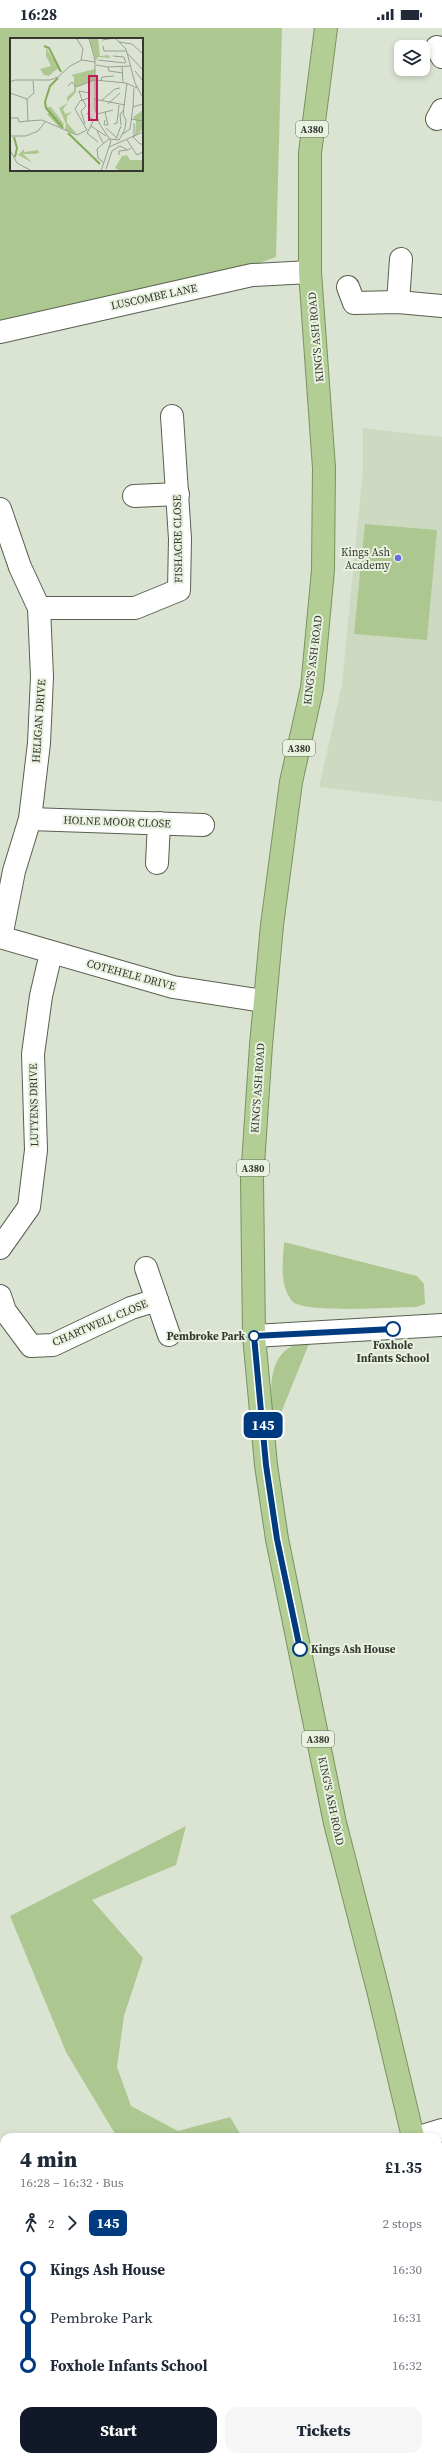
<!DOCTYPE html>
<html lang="en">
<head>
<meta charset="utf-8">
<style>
	:root { --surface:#fff; --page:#f6f6f7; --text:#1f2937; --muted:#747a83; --accent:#111827 }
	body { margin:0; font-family:"Source Serif 4",serif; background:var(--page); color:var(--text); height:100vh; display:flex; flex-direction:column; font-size:15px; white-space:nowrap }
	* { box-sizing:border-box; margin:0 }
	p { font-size:13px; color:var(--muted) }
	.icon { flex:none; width:22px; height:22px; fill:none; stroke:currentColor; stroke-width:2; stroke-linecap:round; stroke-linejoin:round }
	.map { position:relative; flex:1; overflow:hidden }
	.panel { position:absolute; left:0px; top:2105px; width:442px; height:328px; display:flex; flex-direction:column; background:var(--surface); border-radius:12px 12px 0 0; box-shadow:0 2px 6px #0003 }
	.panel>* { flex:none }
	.badge { padding:0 8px; border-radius:6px; font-size:14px; line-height:26px }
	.fabs { position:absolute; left:394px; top:12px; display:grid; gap:8px }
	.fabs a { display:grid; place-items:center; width:36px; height:36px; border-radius:8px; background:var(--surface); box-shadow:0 2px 6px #0003; font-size:20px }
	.map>.badge { position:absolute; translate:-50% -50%; box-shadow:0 0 0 2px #fff }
	.legs { display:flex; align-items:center; gap:6px; height:44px; padding:0 20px; font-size:13px }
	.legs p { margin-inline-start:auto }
	.summary { display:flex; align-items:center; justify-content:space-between; height:68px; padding:0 20px }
	h1 { font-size:22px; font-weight:800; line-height:30px }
	.cta { display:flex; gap:8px; margin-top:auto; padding:8px 20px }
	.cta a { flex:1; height:46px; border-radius:12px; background:var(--accent); color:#fff; font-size:16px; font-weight:800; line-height:46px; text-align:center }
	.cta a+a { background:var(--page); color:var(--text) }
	ul { padding:0 20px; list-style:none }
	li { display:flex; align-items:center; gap:14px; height:48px; font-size:15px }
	li i { display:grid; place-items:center; width:6px; height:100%; margin:0 5px; background:currentColor }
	li i::after { content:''; width:10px; height:10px; margin:-5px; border:3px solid; border-radius:50%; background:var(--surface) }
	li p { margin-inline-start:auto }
	li:first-child i { background:linear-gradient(#0000 50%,currentColor 0) }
	li:last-child i { background:linear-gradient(currentColor 50%,#0000 0) }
	.status { display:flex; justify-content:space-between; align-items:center; height:28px; padding:0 20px; background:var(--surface); direction:ltr }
	.status svg { height:11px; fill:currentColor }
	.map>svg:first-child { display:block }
</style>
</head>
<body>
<div class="status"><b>16:28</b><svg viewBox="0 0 49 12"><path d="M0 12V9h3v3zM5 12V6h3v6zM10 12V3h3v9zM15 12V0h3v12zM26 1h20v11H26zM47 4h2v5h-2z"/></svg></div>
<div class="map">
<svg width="442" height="2433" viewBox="0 0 442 2433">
	<rect width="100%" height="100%" fill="#dbe4d2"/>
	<polygon fill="#cddac1" points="363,400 442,409 442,774 319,759 342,656 363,441"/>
	<g fill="#acc890" fill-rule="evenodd">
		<path d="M 0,0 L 282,0 L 276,229 L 251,238 L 0,294 ZM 11,11 L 142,11 L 142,142 L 11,142 Z"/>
		<polygon points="365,496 437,502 427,612 354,606"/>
		<path d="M 284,1214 L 417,1248 L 424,1256 L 425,1276 L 416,1279 C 396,1279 302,1286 292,1273 C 279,1256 283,1234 284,1214 Z"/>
		<path d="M 310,1313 L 281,1385 L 272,1386 C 270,1354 268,1318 310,1313 Z"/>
		<polygon points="186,1798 176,1837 92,1872 143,1930 124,1988 117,2039 131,2078 178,2103 230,2089 242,2109 117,2109 66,2024 10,1888"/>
		<polygon points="291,2429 330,2429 331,2433 293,2433"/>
	</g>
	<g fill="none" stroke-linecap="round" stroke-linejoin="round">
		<g stroke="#586050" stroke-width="24">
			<g id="minor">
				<polyline points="437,19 442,29"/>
				<polyline points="437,91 442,82"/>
				<polyline points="348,259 354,275 398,274 442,278"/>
				<polyline points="398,274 401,231"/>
				<polyline points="0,304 252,247 310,244"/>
				<polyline points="134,468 178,466"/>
				<polyline points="0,481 20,539 39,580 42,649 39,715 30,791 14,843 1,909"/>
				<polyline points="39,580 135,580 179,562 180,511 172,388"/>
				<polyline points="30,791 203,797"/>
				<polyline points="157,835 159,795"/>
				<polyline points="0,909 173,959 264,973"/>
				<polyline points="0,1220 29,1179 36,1122 33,1026 41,968 51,925"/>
				<polyline points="146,1240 169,1307"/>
				<polyline points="0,1268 5,1283 31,1318 53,1317 131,1280 157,1272"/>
				<polyline points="254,1308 442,1297"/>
				<polyline points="419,2109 442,2102"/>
				<polyline points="0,2175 4,2177"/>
				<polyline points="159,2429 161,2433"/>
			</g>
		</g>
		<g stroke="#7a9260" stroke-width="24">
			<g id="trunk">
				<polyline points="326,0 310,125 310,244 324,440 323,542 312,660 291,754 272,897 261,1017 252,1151 254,1308 266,1437 277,1511 335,1795 379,1966 413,2109"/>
				<polyline points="438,2207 442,2223"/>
			</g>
		</g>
		<use href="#minor" stroke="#fff" stroke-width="22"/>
		<use href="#trunk" stroke="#b2ce94" stroke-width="22"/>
	</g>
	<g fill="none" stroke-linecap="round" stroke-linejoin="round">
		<g stroke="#fff" stroke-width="9">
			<polyline id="line-1" points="300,1621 277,1511 266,1437 254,1308 393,1301"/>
		</g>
		<use href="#line-1" stroke="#003b80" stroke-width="6"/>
	</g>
	<circle fill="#6b6be5" stroke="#e8f2df" stroke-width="1.5" cx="398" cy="530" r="4"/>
	<g fill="#fff" stroke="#003b80" stroke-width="2">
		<circle cx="393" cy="1301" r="7"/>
		<circle cx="254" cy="1308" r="5"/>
		<circle cx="300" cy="1621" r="7"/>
	</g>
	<g text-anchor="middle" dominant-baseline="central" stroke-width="4" stroke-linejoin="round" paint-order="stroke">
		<g fill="#e8f2df" stroke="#6b7065" stroke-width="1">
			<rect x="296" y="93" width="32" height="16" rx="3"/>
			<rect x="283" y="712" width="32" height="16" rx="3"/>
			<rect x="237" y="1132" width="32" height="16" rx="3"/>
			<rect x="302" y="1703" width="32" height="16" rx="3"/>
		</g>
		<g font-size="10" font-weight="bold" fill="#353831">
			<text x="312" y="101">A380</text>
			<text x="299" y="720">A380</text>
			<text x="253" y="1140">A380</text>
			<text x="318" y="1711">A380</text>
		</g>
		<g font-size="11" fill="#353831" stroke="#e8f2df">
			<text transform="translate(154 269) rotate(-12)">LUSCOMBE LANE</text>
			<text transform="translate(316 309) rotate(-95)">KING'S ASH ROAD</text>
			<text transform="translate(178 511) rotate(-91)">FISHACRE CLOSE</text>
			<text transform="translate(313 632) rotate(-83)">KING'S ASH ROAD</text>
			<text transform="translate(39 693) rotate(-86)">HELIGAN DRIVE</text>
			<text transform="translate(117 794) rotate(2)">HOLNE MOOR CLOSE</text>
			<text transform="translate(131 947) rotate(15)">COTEHELE DRIVE</text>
			<text transform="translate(258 1060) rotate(-86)">KING'S ASH ROAD</text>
			<text transform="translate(34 1077) rotate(-91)">LUTYENS DRIVE</text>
			<text transform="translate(100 1295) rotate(-23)">CHARTWELL CLOSE</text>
			<text transform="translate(331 1773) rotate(78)">KING'S ASH ROAD</text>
		</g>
		<g font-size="11" fill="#353831" stroke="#e8f2df" text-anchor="end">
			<text x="390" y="524">Kings Ash<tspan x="390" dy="13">Academy</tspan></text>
		</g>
		<g font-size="11" font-weight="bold" fill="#353831" stroke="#e8f2df" text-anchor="end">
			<text x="245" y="1308">Pembroke Park</text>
			<text x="393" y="1317" text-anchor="middle">Foxhole<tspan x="393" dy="13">Infants School</tspan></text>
			<text x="311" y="1621" text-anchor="start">Kings Ash House</text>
		</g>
	</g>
	<g transform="translate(10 10)">
		<rect width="133" height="133" fill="#dbe4d2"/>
		<path d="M 79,0 L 88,0 L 90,18 L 98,17 L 101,20 L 88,19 L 86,23 ZM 36,10 L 50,32 L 47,31 L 39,38 L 34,37 L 30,31 L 41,28 L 36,18 ZM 85,31 L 84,42 L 66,49 L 66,54 L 57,64 L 57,59 L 64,53 L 64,39 L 61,37 ZM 58,65 L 53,71 L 55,76 L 62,74 L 57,78 L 57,85 L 67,96 L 55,92 L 56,86 L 49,70 ZM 37,69 L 41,69 L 54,86 L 53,88 L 49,89 L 37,76 L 40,74 ZM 133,72 L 133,91 L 125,98 L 126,83 L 123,79 ZM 14,111 L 25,111 L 14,111 L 14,114 L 28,112 L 29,115 L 25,116 L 13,116 L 23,125 L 8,117 ZM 117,117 L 120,122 L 133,122 L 133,133 L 111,133 L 105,130 L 112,118 Z" fill="#acc890"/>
		<path fill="none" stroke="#84ab56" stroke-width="2" d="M 34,8 L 39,10 L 51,34M 48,40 L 40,48 L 35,64 L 36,70 L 53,90M 58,95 L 90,126M 4,99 L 7,110 L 5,119"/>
		<path fill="none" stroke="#999f92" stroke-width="1" d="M 62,0 L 67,1 L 73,11 L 71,22M 79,0 L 85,22 L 85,70 L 89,85 L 101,103 L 91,133M 105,0 L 116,11 L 125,45 L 133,60M 92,2 L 105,0M 109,4 L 122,6 L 133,16M 93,8 L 94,13 L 116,13M 118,16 L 133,32M 103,18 L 114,19 L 116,25M 88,22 L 115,25M 86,27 L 98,29 L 120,28M 112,28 L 113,45M 98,29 L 99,33 L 113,35M 125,33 L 133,43M 85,42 L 116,45 L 127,50M 91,43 L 92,39 L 104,38M 0,44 L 5,42 L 40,42 L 48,39 L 60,28 L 72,22 L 85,24M 58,48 L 62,44 L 66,49M 66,49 L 85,42M 0,55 L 17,61 L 18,83 L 32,82 L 67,97 L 77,92M 17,61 L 24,55 L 23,43M 84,61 L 115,67M 72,62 L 69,53 L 80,55M 73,62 L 76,68 L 71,73 L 75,86M 92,62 L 105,51 L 110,50M 98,66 L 110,55M 123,69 L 124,50M 95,74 L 98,87 L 94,87 L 95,82M 77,75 L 83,83 L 81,88M 87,76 L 103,72M 0,80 L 8,80 L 9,84 L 18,83M 121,81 L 133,83M 124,85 L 124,99M 104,86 L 107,85 L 109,67M 111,87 L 110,76 L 114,72M 81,88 L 77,95 L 88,104M 81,88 L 96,98M 96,90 L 107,100M 77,92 L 65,71 L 70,63 L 79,60 L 80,54M 87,93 L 93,105M 113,96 L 120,91 L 123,69 L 133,66M 0,98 L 16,98 L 28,93 L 35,84M 123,99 L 130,106 L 133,106M 100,101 L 109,102 L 115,91 L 116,82 L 113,76 L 117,45M 106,101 L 111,88M 117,102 L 127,117 L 133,114M 99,109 L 133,94M 0,112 L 7,125 L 22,133M 109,117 L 109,113 L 117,112M 93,124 L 88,120 L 87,111 L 100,100M 96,131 L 102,113 L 110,108 L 118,112 L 121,110"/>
		<path fill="#c2185b" fill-opacity="0.15" stroke="#c2185b" stroke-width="2" d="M 79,38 L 87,38 L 87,82 L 79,82 Z"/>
		<rect width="133" height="133" fill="none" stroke="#353831" stroke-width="2"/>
	</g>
</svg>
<div class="fabs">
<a><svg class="icon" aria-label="layers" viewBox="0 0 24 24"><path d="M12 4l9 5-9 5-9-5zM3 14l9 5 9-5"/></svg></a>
</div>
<b class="badge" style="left:263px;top:1397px;background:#003b80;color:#fff">145</b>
<section class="panel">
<div class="summary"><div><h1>4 min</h1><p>16:28 – 16:32 · Bus</p></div><b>£1.35</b></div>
<div class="legs"><svg class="icon" aria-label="walk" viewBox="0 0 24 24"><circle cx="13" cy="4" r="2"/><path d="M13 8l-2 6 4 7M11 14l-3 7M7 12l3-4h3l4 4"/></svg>2<svg class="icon" aria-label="forward" viewBox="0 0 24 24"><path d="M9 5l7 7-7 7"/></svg><b class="badge" style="background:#003b80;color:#fff">145</b><p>2 stops</p></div>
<ul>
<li><i style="color:#003b80"></i><b>Kings Ash House</b><p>16:30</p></li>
<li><i style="color:#003b80"></i><span>Pembroke Park</span><p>16:31</p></li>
<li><i style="color:#003b80"></i><b>Foxhole Infants School</b><p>16:32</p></li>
</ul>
<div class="cta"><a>Start</a><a>Tickets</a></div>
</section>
</div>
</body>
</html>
